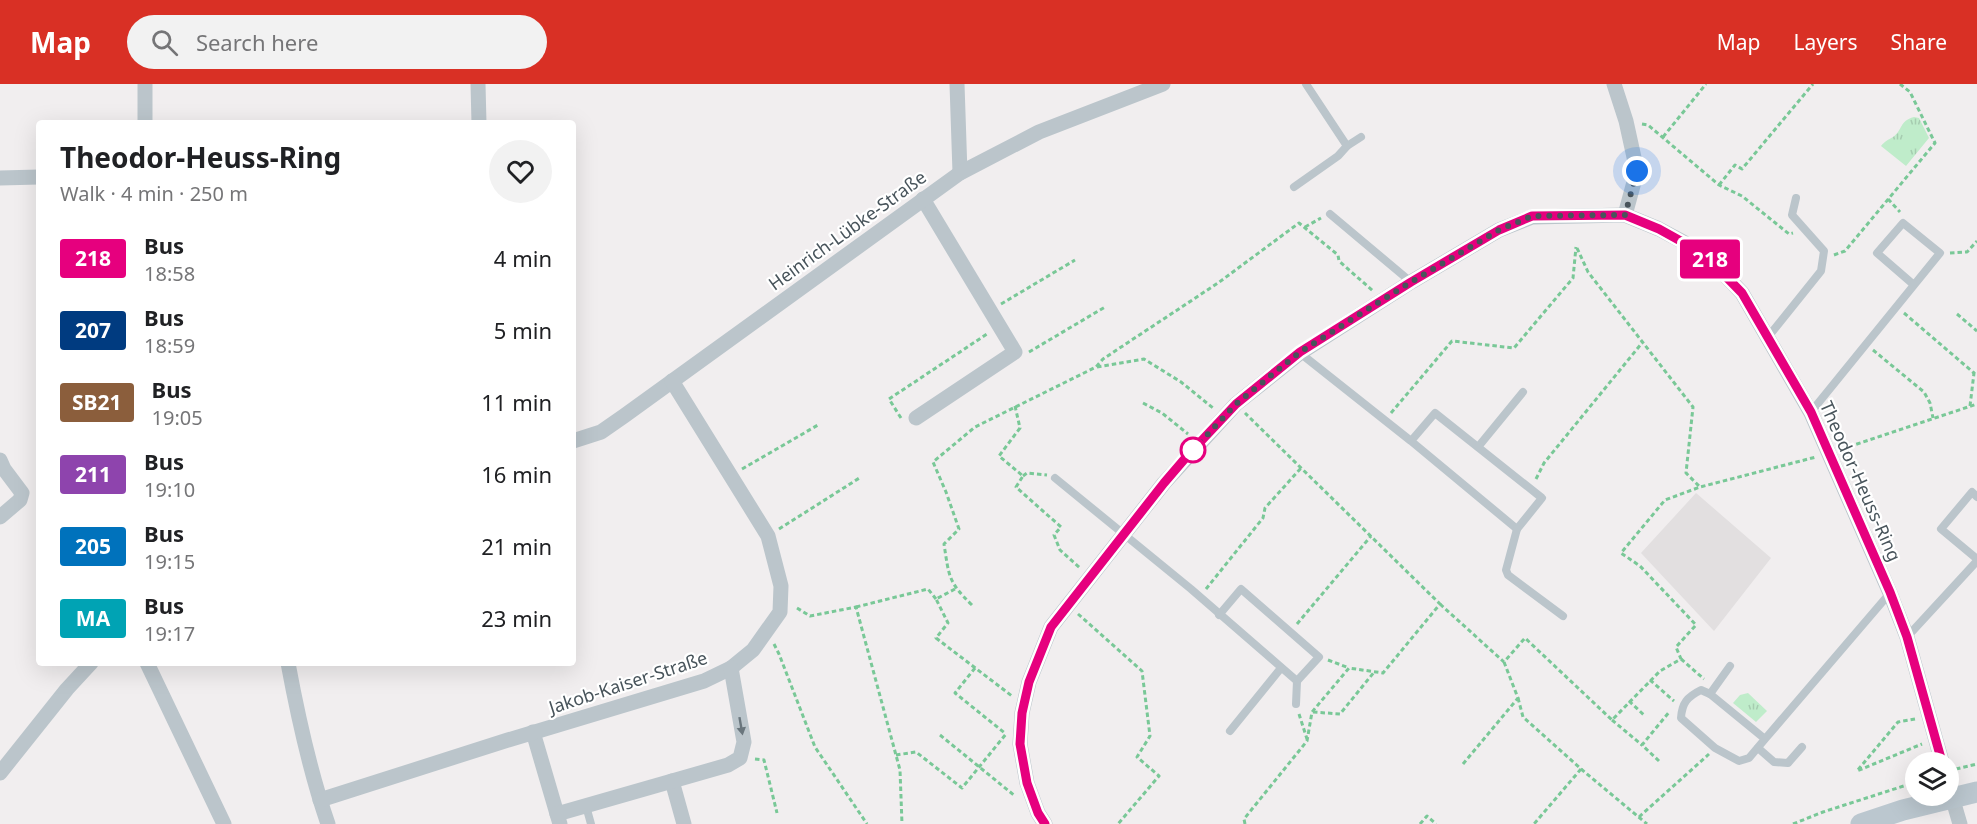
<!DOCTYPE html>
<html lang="en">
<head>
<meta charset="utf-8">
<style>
	:root { --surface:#fff; --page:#f2f2f2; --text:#202124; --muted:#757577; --accent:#d93025 }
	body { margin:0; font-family:"Noto Sans",sans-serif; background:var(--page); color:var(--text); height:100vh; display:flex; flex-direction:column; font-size:22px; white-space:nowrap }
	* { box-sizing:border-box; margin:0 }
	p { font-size:20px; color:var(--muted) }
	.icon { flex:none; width:33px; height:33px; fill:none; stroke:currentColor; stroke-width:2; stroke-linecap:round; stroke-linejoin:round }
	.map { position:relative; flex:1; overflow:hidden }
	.drawer { position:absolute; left:36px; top:36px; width:540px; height:546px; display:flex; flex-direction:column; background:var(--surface); border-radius:6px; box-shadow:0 6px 24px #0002 }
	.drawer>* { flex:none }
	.badge { padding:0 12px; border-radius:4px; font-size:21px; line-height:39px }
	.buttons { position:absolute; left:1905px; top:668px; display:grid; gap:12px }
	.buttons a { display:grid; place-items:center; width:54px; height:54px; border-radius:50%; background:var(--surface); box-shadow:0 6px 24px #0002; font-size:30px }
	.you { position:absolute; width:30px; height:30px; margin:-15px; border:4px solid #fff; border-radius:50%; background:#1a73e8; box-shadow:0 0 0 9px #1a73e833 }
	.map>.badge { position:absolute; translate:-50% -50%; box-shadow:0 0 0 3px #fff }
	.round { display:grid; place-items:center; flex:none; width:63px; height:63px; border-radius:32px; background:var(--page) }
	.summary { display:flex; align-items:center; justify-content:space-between; height:102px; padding:0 24px }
	h1 { font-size:28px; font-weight:700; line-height:45px }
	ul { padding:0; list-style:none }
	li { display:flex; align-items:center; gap:18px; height:72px; padding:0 24px }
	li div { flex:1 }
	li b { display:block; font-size:22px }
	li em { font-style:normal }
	li .badge { min-width:66px; font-weight:700; text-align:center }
	header { display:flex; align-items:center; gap:36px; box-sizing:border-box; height:84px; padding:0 30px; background:var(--accent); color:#fff }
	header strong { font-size:28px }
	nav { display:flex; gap:33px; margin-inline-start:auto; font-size:21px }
	.search { width:420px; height:54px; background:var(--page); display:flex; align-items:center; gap:15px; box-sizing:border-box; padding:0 21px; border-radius:33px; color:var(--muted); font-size:22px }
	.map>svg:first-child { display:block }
</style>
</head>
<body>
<header>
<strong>Map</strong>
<div class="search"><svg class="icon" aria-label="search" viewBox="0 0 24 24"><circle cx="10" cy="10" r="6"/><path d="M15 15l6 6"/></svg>Search here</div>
<nav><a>Map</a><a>Layers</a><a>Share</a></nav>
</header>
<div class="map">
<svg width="1977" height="740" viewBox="0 0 1977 740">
	<defs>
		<pattern id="park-tufts" width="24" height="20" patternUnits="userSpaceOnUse" patternTransform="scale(1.5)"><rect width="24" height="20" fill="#bfecca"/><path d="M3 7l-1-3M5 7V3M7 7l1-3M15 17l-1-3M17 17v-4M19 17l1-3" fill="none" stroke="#a6ccb0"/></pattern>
	</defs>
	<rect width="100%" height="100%" fill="#f1eeef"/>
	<polygon fill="#e2dfe0" points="1696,409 1771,474 1714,547 1641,469"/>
	<g fill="url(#park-tufts)">
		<path d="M 1914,33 L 1919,34 L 1929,54 L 1906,82 L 1881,62 C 1885,57 1888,56 1893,53 C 1903,46 1899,37 1914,33 Z"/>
		<polygon points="1748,609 1767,627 1756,638 1733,619 1740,611"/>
	</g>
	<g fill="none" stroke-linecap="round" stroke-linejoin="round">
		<g stroke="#79c897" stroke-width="3" stroke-dasharray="4.5 3" stroke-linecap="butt">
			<polyline points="1642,40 1648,41 1719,101 1742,112 1789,150 1793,149"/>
			<polyline points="1663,53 1706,0"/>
			<polyline points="1719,101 1735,81 1742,85 1813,0"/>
			<polyline points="1888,115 1900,128"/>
			<polyline points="1305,143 1321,134"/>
			<polyline points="1577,164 1588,188 1693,323 1686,389 1700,403"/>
			<polyline points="1950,169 1967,168 1977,157"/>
			<polyline points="1834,171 1845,167 1935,59 1910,8 1900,0"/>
			<polyline points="1001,220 1075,176"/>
			<polyline points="1904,229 1974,289"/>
			<polyline points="1957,230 1977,247"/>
			<polyline points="1873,266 1924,308 1930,319 1933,334"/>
			<polyline points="1029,268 1105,223"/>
			<polyline points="1097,283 1144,275 1181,298 1213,324"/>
			<polyline points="1143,319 1162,329 1188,350"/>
			<polyline points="1015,322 1020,344 999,372 1023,392 1016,403 1061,443 1054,451 1060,466 1081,485"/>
			<polyline points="1970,322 1974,289 1977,292"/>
			<polyline points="1391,329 1452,257 1514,264 1573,194 1576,163"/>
			<polyline points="901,334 889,315 987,250"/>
			<polyline points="1842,365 1977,320"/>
			<polyline points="742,385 818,341"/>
			<polyline points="1023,392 1027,389 1047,391"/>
			<polyline points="1536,395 1544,379 1642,259"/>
			<polyline points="779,445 861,393"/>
			<polyline points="955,505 936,515 948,539 936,554 1012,612"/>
			<polyline points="1206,505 1263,434 1265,424 1301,384"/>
			<polyline points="1440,520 1504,578 1525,554 1612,636 1660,587 1681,575 1676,563 1696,541 1640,482 1621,469 1665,416 1700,403 1816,373"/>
			<path d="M 972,521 C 948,498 949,492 944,460 L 959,445 L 946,408 L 933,378 L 975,343 L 1096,283 L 1103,275 L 1218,199 L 1299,139 L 1338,171 L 1339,177 L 1373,207"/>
			<polyline points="856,523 928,505 936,515"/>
			<polyline points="797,524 810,532 856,523 900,686 902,740"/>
			<polyline points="1078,530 1142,587 1150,652 1137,673 1159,692 1118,740"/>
			<polyline points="1297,540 1371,452"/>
			<polyline points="774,560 779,570 815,663 867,740"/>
			<polyline points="1681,575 1704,595"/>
			<polyline points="1328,576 1349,584"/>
			<polyline points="975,584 955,609 1006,650"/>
			<polyline points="1650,596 1674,617"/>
			<polyline points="1518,614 1523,633 1581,685 1534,740"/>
			<polyline points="1629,617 1644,631"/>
			<polyline points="1313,628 1340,630 1375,587"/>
			<polyline points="1299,630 1307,655"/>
			<polyline points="1915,635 1898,638 1857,687 1922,660"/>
			<polyline points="1612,636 1642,661"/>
			<polyline points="940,651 1015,712"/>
			<polyline points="896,671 916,668 962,704 1006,650"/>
			<polyline points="755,675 764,676 777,729"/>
			<polyline points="1659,677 1642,661 1670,627"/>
			<polyline points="1463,680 1518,614 1504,578"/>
			<polyline points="1581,685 1647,740"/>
			<polyline points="1956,685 1977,680"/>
			<polyline points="1639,733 1709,670"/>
			<polyline points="1245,740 1244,735 1307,657 1312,628 1349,584 1383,589 1440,520 1245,329"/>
			<polyline points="1420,740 1427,732 1436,740"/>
			<polyline points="1793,740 1823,728 1916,698"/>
		</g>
		<g stroke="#bbc5cb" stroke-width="8">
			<polyline points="1306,0 1347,62 1361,53"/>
			<polyline points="1294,103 1338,72 1347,62"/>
			<polyline points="1330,130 1411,198"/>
			<polyline points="1768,253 1821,187 1824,167 1792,131 1796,114"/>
			<polyline points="1300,269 1411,357 1517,445 1542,414 1435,329 1411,357"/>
			<polyline points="1811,328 1940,169 1903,139 1877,169 1914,201"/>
			<polyline points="1478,363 1523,308"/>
			<polyline points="1055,394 1191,505 1297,597 1296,620"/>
			<polyline points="1977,413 1972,408 1941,445 1977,475"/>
			<polyline points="1517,445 1506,486 1508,491 1563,532"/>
			<polyline points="1219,531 1241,505 1319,573 1297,597"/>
			<polyline points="1907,553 1977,477"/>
			<polyline points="1710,610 1730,582"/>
			<polyline points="1230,647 1281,584"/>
			<path d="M 1765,655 L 1749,674 L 1739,677 L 1715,664 L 1681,634 C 1682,619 1687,613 1701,606 L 1710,610 L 1765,655 L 1890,509"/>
			<polyline points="1758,664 1774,678 1788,679 1802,663"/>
			<polyline points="586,722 591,740"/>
		</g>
		<g stroke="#bbc5cb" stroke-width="15">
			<polyline points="145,0 145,39"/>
			<polyline points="478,0 479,39"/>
			<polyline points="957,0 960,89"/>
			<polyline points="1614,0 1626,37 1637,87 1625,131"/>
			<polyline points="0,94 39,93"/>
			<polyline points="916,334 1015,268 923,115"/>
			<polyline points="573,357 601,348 624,332 960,89 1039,48 1163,0"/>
			<polyline points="0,376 4,385 22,409 20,416 0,433"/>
			<polyline points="147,579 224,740"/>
			<path d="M 288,579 C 298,633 310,688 328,740"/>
			<polyline points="533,648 560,740"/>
			<polyline points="0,689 67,605 91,579"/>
			<polyline points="672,697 684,740"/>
			<polyline points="1948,699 1960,740"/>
			<polyline points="320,716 508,656 704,597 731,584 753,566 780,528 781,502 768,452 672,297"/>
			<polyline points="557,730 728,681 740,674 744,658 731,584"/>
			<polyline points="1045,740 1038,729 1027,699 1020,660 1022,629 1029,598 1051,543 1164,399 1236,320 1300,269 1411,198 1499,146 1532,133 1625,131 1659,145 1704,169 1742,209 1811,329 1890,509 1907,553 1942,678"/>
		</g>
		<polyline stroke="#bbc7cf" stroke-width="21" points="1861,740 1903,726 1977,708"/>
	</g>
	<defs><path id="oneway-solid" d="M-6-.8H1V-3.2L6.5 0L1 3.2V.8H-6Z" transform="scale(1.5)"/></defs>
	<use fill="#6a767d" href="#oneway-solid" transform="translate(741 642) rotate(80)"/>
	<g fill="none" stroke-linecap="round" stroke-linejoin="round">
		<g stroke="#fff" stroke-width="14">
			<polyline id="line" points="1045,740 1038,729 1027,699 1020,660 1022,629 1029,598 1051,543 1164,399 1188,371 1236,320 1300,268 1411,198 1499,146 1532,132 1625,131 1659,145 1704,170 1742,209 1811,328 1890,508 1907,553 1942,678"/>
		</g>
		<use href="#line" stroke="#e6007e" stroke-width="9"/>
		<polyline stroke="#48545b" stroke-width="6" stroke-dasharray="0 10.8" points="1193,366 1236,320 1300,268 1411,198 1499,146 1532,132 1625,131 1637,87"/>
	</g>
	<circle fill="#fff" stroke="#e6007e" stroke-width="3" cx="1193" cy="366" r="12"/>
	<g text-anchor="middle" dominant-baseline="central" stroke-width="4.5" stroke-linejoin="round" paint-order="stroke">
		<g font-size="18" fill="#48545b" stroke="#fff">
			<text transform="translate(847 146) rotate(-36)">Heinrich-Lübke-Straße</text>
			<text transform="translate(1861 397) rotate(66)">Theodor-Heuss-Ring</text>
			<text transform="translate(628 598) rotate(-18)">Jakob-Kaiser-Straße</text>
		</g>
	</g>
</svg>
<div class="buttons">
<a><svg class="icon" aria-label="layers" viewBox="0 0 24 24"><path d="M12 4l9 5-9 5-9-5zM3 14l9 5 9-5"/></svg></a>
</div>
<div class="you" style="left:1637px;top:87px"></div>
<b class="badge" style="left:1710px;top:175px;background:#e6007e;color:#fff">218</b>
<section class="drawer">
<div class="summary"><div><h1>Theodor-Heuss-Ring</h1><p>Walk · 4 min · 250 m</p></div><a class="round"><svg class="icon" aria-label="heart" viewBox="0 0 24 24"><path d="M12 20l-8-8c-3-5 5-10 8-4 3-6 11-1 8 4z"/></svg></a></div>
<ul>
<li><span class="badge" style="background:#e6007e;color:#fff">218</span><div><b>Bus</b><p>18:58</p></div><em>4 min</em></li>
<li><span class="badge" style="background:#003b80;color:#fff">207</span><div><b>Bus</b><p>18:59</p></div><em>5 min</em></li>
<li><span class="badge" style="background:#8b5e3c;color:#fff">SB21</span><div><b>Bus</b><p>19:05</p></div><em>11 min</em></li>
<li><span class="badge" style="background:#8e44ad;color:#fff">211</span><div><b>Bus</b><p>19:10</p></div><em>16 min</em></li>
<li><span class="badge" style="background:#0072bc;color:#fff">205</span><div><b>Bus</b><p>19:15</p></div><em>21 min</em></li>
<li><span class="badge" style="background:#00a3b4;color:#fff">MA</span><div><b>Bus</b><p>19:17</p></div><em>23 min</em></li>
</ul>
</section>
</div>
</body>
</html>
